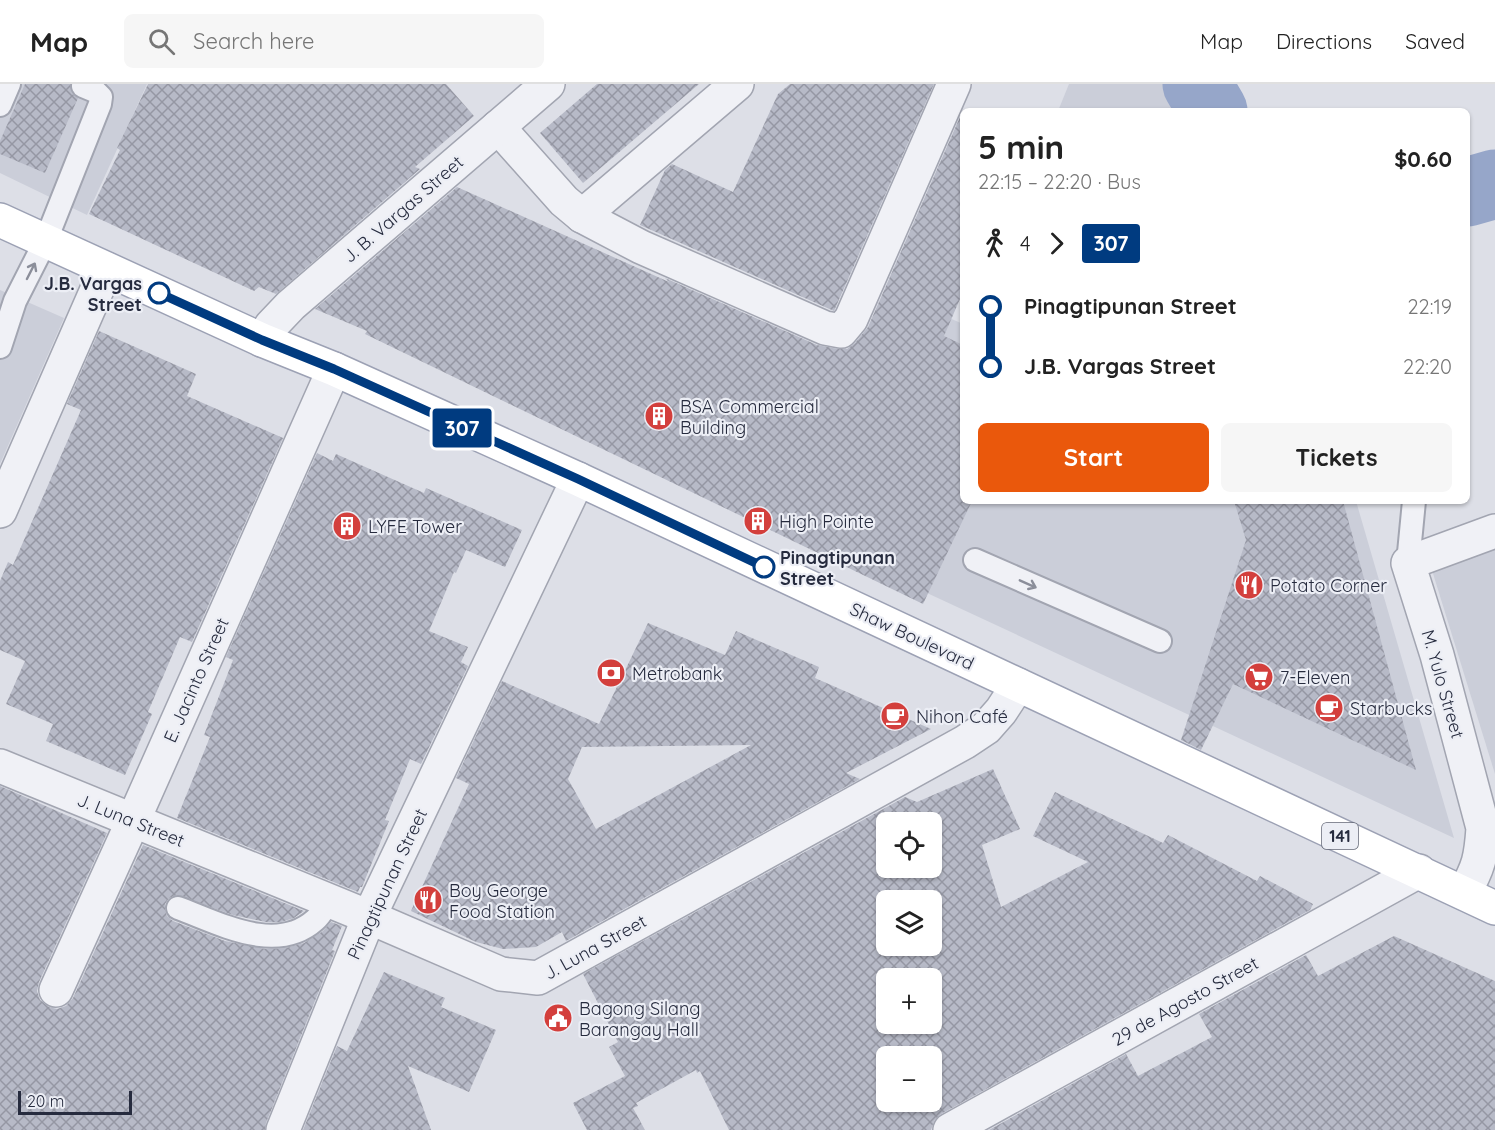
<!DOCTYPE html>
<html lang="en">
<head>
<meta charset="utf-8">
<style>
	:root { --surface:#fff; --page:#f6f6f6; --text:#222; --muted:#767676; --line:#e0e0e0; --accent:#ea580c }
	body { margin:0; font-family:Quicksand,sans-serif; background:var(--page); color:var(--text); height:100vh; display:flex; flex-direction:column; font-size:22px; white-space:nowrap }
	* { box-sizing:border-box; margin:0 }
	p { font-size:20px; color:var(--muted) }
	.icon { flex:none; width:33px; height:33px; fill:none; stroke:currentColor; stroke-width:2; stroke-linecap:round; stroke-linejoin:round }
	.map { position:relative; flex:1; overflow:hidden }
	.side { position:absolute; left:960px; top:24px; width:510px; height:396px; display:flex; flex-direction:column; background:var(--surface); border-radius:9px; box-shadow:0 2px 4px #0004 }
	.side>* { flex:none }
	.badge { padding:0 12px; border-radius:4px; font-size:21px; line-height:39px }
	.buttons { position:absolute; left:876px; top:728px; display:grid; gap:12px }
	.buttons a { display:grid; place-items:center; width:66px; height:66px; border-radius:9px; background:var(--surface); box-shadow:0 2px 4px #0004; font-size:30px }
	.scale { position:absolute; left:18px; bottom:15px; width:114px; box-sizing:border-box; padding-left:6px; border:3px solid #262b3e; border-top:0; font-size:16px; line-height:21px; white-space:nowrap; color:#262b3e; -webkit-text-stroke:4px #eceef5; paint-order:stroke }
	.map>.badge { position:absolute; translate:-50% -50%; box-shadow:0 0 0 3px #fff }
	.legs { display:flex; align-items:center; gap:9px; height:66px; padding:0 18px; font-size:20px }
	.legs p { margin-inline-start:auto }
	.overview { display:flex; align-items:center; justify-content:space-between; height:102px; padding:0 18px }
	h1 { font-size:33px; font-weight:700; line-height:45px }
	.button { display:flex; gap:12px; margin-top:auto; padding:12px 18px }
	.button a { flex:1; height:69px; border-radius:9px; background:var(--accent); color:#fff; font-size:24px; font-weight:700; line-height:69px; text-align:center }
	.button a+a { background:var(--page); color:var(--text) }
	ul { padding:0 18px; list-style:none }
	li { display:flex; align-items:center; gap:21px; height:60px; font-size:22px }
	li i { display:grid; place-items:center; width:9px; height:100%; margin:0 8px; background:currentColor }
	li i::after { content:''; width:15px; height:15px; margin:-8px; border:4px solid; border-radius:50%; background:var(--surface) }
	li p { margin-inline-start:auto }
	li:first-child i { background:linear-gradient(#0000 50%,currentColor 0) }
	li:last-child i { background:linear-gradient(currentColor 50%,#0000 0) }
	header { display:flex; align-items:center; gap:36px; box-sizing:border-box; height:84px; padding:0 30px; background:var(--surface); border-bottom:2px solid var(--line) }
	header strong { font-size:28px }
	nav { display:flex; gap:33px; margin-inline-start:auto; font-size:21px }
	.search { width:420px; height:54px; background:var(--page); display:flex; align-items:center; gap:15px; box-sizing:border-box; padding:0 21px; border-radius:9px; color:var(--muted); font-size:22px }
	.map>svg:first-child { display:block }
</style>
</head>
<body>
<header>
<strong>Map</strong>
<div class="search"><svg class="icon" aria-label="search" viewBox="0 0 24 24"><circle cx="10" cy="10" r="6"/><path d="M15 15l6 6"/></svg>Search here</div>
<nav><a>Map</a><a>Directions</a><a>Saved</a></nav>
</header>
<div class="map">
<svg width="1495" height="1046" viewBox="0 0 1495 1046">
	<defs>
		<pattern id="building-cross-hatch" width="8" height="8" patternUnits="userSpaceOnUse" patternTransform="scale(1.5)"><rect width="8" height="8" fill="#b7bac7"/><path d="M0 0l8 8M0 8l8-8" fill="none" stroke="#9597a3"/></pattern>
	</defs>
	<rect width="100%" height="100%" fill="#dddfe7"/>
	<g fill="#cbced9">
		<polygon points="0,0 147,0 87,131 0,89"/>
		<polygon points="1069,0 1187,0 1203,27 1058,27"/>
		<polygon points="0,206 64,234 0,380"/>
		<polygon points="922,222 963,240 963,417 1356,417 1454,754 815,457"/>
		<polygon points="1495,458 1495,690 1431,483"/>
	</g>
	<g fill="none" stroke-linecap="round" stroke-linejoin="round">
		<g stroke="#96a6c9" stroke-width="69">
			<polyline points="1197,0 1213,27"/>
			<polyline points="1467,108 1495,100"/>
		</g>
	</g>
	<g fill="url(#building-cross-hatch)" fill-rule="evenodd">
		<polygon points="25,0 70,0 72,10 78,14 45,89 0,70 0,57"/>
		<polygon points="148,0 446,0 474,32 415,83 420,85 276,210 259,203 254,207 89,130 120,66 117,64"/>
		<polygon points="597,0 699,0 583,99 540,49"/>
		<polygon points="790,0 934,0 834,227 640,141 665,86 672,80 733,108 778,10"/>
		<polygon points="963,26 963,208 944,252 963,261 963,417 972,417 923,520 365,250 367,247 315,225 457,103 669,198 665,194 817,261 838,265 847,265 855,259 868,243"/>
		<polygon points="99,247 196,290 187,312 283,354 192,558 180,553 148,628 152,630 125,691 46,657 53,640 6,620 25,577 0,566 0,497 8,478 13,481 81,326 67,320"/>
		<polygon points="317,369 333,377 336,370 424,409 426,404 522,446 505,483 466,466 456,489 454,488 429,547 468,563 461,578 468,582 421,680 410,675 385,736 389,737 362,803 360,803 358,808 177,734 210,653 204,651 233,576 226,573"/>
		<polygon points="1234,417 1343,417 1416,686 1233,600 1201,666 1181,656 1246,456"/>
		<path d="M 648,539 L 725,571 L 736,547 L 819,583 L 815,594 L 931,645 L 846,689 L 860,695 L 566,857 L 562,848 L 536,863 L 503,865 L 476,858 L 411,827 L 469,700 L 456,694 L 502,597 L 599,640 ZM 751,661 L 596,745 L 568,695 L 582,663 Z"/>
		<path d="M 993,685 L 1020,745 L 982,761 L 1001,823 L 1088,778 L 1033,752 L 1055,708 L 1163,759 L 1168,751 L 1257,797 L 1260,792 L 1313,820 L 1310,826 L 941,1030 L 934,1037 L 931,1046 L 729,1046 L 700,987 L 697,989 L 696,986 L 636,1019 L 638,1022 L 633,1024 L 645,1046 L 587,1046 L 573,1019 L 625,992 L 609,963 L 618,958 L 583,890 L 905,713 L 917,718 ZM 886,738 L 932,738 L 932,783 L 886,783 ZM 886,816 L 932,816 L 932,861 L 886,861 ZM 886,894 L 932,894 L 932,939 L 886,939 ZM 886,972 L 932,972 L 932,1017 L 886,1017 Z"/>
		<polygon points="0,702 107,749 39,898 37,907 40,916 49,923 57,925 66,922 73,914 143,761 304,827 294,834 281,838 266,838 233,831 177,811 169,814 165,820 165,825 167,832 173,837 225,857 266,865 286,864 304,859 323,847 331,838 342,842 332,866 335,867 266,1039 265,1046 0,1046"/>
		<polygon points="1394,852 1495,897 1495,1046 989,1046 1126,970 1138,992 1212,953 1199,930 1306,871 1318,892"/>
		<polygon points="384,888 445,914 441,923 496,946 469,1008 408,982 431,1046 303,1046 337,962 347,967"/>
	</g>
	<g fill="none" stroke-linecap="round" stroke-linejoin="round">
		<g stroke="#a2a5b1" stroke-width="26">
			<g id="service">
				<polyline points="0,21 9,0"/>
				<polyline points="0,263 15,217 46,156 100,20 101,13 95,7 83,2"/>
				<polyline points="975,476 1160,557"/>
				<polyline points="1408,479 1414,417"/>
				<path d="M 178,824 C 219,839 276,871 315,836 C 321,831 325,823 329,817"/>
			</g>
		</g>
		<g stroke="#a2a5b1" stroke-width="36">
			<g id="minor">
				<polyline points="498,43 564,117 582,132 641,163 825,244 841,247 851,235 954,0"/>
				<polyline points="582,132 737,0"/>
				<polyline points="0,427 106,185"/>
				<polyline points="0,682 369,833 501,890 538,894 965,658 986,644 1001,627 1018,601"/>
				<path d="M 1464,809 C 1479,783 1481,773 1483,744 L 1437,571 L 1408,479 L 1495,447"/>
				<polyline points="56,906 133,737 334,285"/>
				<polyline points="283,1046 369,833 578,395"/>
				<polyline points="950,1046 1419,787"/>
			</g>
		</g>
		<g stroke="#a2a5b1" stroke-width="36">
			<polyline id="tertiary" points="262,256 271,242 291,221 548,0"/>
		</g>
		<g stroke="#9ca1b4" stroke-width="36">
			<polyline id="primary" points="0,136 262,256 334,285 578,395 1495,824"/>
		</g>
		<use href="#service" stroke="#f0f1f6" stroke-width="22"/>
		<use href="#minor" stroke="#f0f1f6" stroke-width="33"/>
		<use href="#tertiary" stroke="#f0f1f6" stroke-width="33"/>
		<use href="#primary" stroke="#fff" stroke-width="33"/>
	</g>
	<defs><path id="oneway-shaft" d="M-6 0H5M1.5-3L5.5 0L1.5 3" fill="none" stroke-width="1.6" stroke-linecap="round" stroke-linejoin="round" transform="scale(1.5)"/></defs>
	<g stroke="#8b8e9a">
		<use href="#oneway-shaft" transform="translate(31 187) rotate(-63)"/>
		<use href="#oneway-shaft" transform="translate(1028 500) rotate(24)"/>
	</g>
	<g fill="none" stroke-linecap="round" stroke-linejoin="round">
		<g stroke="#fff" stroke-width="14">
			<polyline id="line-1" points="159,209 262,256 334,285 578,395 764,483"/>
		</g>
		<use href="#line-1" stroke="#003b80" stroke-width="9"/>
	</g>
	<defs>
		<g id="building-disc" transform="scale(1.5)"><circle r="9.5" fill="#d33f3c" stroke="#eceef5"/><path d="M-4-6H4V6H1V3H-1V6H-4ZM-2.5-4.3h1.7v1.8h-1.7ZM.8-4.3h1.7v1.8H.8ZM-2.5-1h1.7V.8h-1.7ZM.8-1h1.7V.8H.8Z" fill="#fff"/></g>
		<g id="restaurant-disc" transform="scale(1.5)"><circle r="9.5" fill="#d33f3c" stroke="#eceef5"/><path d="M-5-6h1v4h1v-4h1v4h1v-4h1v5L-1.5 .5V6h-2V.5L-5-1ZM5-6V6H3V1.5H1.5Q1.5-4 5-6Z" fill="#fff"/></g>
		<g id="bank-disc" transform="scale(1.5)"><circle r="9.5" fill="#d33f3c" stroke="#eceef5"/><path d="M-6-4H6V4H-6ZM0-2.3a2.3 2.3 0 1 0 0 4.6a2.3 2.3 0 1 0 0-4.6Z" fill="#fff"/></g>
		<g id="supermarket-disc" transform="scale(1.5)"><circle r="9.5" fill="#d33f3c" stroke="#eceef5"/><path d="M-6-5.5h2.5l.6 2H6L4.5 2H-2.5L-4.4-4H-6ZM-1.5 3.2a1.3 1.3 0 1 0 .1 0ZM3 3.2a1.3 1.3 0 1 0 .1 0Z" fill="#fff"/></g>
		<g id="cafe-disc" transform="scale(1.5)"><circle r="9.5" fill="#d33f3c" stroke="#eceef5"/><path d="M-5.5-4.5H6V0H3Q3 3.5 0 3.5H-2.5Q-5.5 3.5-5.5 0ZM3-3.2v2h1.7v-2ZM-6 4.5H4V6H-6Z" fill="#fff"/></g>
		<g id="civic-disc" transform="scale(1.5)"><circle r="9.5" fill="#d33f3c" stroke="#eceef5"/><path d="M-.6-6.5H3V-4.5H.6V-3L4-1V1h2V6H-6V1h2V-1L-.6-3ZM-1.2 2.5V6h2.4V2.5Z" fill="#fff"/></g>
	</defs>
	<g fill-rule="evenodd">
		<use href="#building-disc" x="659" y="332"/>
		<use href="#building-disc" x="758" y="437"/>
		<use href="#building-disc" x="347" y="442"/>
		<use href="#restaurant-disc" x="1249" y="501"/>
		<use href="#bank-disc" x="611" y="589"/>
		<use href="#supermarket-disc" x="1259" y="593"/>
		<use href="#cafe-disc" x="1329" y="624"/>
		<use href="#cafe-disc" x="895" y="632"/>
		<use href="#restaurant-disc" x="428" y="816"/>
		<use href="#civic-disc" x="558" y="934"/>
	</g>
	<g fill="#fff" stroke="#003b80" stroke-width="3">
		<circle cx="159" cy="209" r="10"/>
		<circle cx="764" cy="483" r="10"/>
	</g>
	<g text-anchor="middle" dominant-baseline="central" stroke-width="4.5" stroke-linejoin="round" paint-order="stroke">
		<rect fill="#eceef5" stroke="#616675" stroke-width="1.5" x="1322" y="739" width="36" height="26" rx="4.5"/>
		<g font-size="16" font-weight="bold" fill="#262b3e">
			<text x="1340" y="752">141</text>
		</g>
		<g font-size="18" fill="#262b3e" stroke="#eceef5">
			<text transform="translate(403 125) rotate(-41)">J. B. Vargas Street</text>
			<text transform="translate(912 552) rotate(25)">Shaw Boulevard</text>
			<text transform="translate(196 596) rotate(-66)">E. Jacinto Street</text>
			<text transform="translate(1443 600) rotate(74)">M. Yulo Street</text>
			<text transform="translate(131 736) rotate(22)">J. Luna Street</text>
			<text transform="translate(387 800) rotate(-65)">Pinagtipunan Street</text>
			<text transform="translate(595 863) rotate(-29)">J. Luna Street</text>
			<text transform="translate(1185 917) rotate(-29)">29 de Agosto Street</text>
		</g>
		<g font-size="18" font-weight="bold" fill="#262b3e" stroke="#eceef5" text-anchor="end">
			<text x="142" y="199">J.B. Vargas<tspan x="142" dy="21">Street</tspan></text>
			<text x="780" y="473" text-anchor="start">Pinagtipunan<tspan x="780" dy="21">Street</tspan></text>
		</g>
		<g font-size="18" fill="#262b3e" stroke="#eceef5" text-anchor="start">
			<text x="680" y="322">BSA Commercial<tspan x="680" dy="21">Building</tspan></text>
			<text x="779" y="437">High Pointe</text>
			<text x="368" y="442">LYFE Tower</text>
			<text x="1270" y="501">Potato Corner</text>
			<text x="632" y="589">Metrobank</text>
			<text x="1280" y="593">7-Eleven</text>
			<text x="1350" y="624">Starbucks</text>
			<text x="916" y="632">Nihon Café</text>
			<text x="449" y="806">Boy George<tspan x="449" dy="21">Food Station</tspan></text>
			<text x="579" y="924">Bagong Silang<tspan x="579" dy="21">Barangay Hall</tspan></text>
		</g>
	</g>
</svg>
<div class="buttons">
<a><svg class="icon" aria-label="locate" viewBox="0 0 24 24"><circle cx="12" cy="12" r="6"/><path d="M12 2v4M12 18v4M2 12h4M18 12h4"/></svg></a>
<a><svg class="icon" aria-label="layers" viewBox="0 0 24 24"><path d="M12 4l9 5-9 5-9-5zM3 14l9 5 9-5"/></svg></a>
<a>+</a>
<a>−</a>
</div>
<div class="scale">20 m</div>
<b class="badge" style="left:462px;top:344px;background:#003b80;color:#fff">307</b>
<section class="side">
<div class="overview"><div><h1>5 min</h1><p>22:15 – 22:20 · Bus</p></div><b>$0.60</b></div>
<div class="legs"><svg class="icon" aria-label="walk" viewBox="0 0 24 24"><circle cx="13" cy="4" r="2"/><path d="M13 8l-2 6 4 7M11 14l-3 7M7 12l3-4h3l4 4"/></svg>4<svg class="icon" aria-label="forward" viewBox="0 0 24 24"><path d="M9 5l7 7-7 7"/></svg><b class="badge" style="background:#003b80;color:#fff">307</b></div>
<ul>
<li><i style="color:#003b80"></i><b>Pinagtipunan Street</b><p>22:19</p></li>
<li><i style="color:#003b80"></i><b>J.B. Vargas Street</b><p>22:20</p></li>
</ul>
<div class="button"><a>Start</a><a>Tickets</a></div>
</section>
</div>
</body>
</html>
